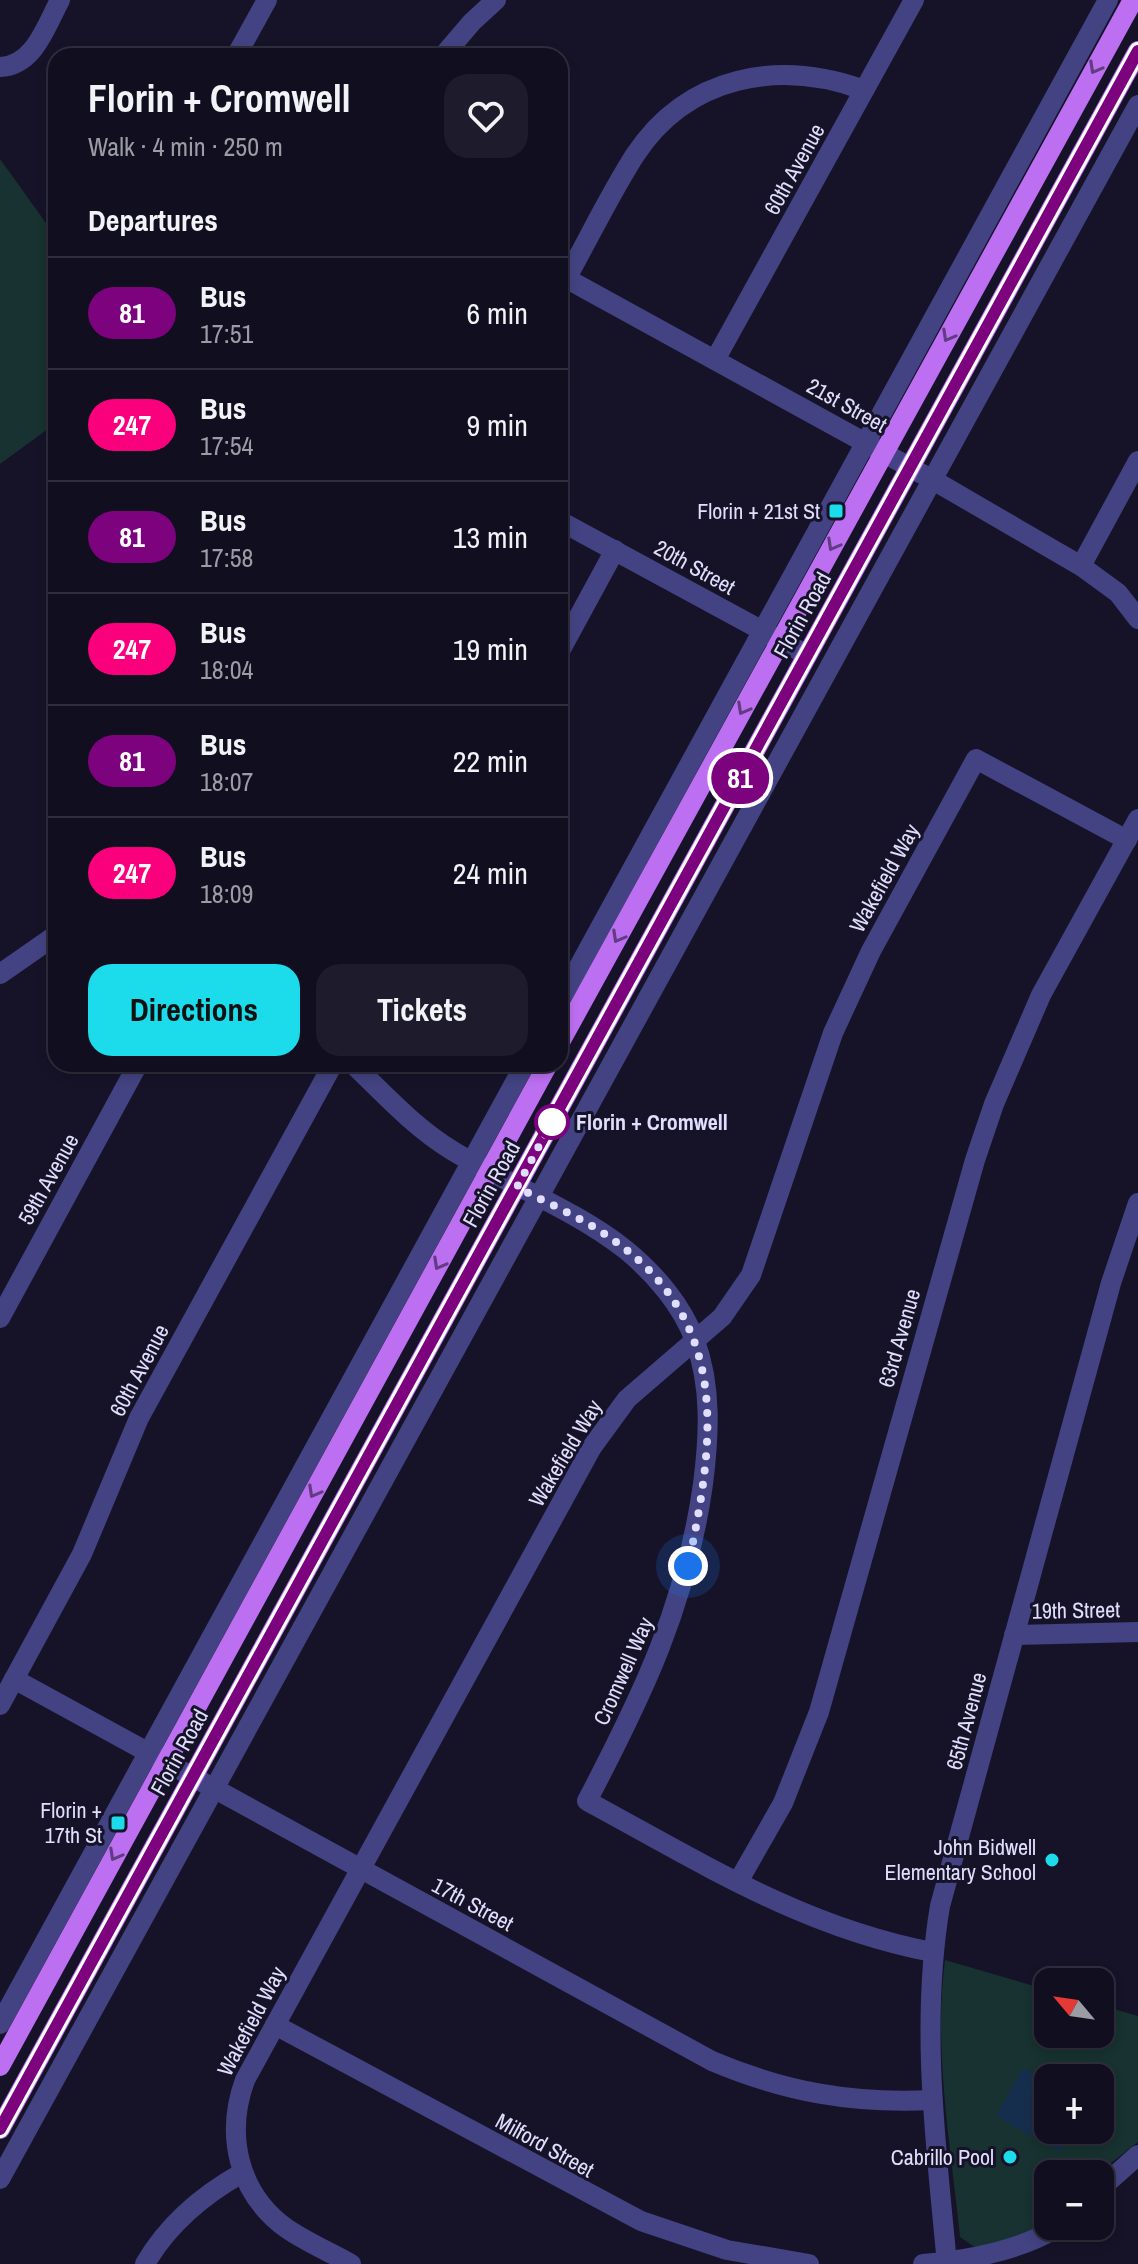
<!DOCTYPE html>
<html lang="en">
<head>
<meta charset="utf-8">
<style>
	:root { --surface:#100e1f; --page:#1e1c2c; --text:#f1f3f6; --muted:#9c9ca4; --line:#302e3d; --accent:#1cdbea }
	body { margin:0; font-family:"Archivo Narrow",sans-serif; background:var(--page); color:var(--text); height:100vh; display:flex; flex-direction:column; font-size:30px; white-space:nowrap }
	* { box-sizing:border-box; margin:0 }
	p { font-size:26px; color:var(--muted) }
	.icon { flex:none; width:44px; height:44px; fill:none; stroke:currentColor; stroke-width:2; stroke-linecap:round; stroke-linejoin:round }
	.map { position:relative; flex:1; overflow:hidden }
	.drawer { position:absolute; left:48px; top:48px; width:520px; height:1024px; display:flex; flex-direction:column; background:var(--surface); border-radius:24px; box-shadow:0 4px 12px #0003,0 0 0 2px var(--line) }
	.drawer>* { flex:none }
	.badge { padding:0 16px; border-radius:26px; font-size:28px; line-height:52px }
	.needle { width:52px; rotate:299deg }
	.tools { position:absolute; left:1034px; top:1968px; display:grid; gap:16px }
	.tools a { display:grid; place-items:center; width:80px; height:80px; border-radius:16px; background:var(--surface); box-shadow:0 4px 12px #0003,0 0 0 2px var(--line); font-size:40px }
	.you { position:absolute; width:40px; height:40px; margin:-20px; border:6px solid #fff; border-radius:50%; background:#1a73e8; box-shadow:0 0 0 12px #1a73e833 }
	.map>.badge { position:absolute; translate:-50% -50%; box-shadow:0 0 0 4px #fff }
	h2 { padding:0 40px; font-size:30px; line-height:72px }
	.round { display:grid; place-items:center; flex:none; width:84px; height:84px; border-radius:24px; background:var(--page) }
	.summary { display:flex; align-items:center; justify-content:space-between; height:136px; padding:0 40px }
	h1 { font-size:38px; font-weight:700; line-height:60px }
	.button { display:flex; gap:16px; margin-top:auto; padding:16px 40px }
	.button a { flex:1; height:92px; border-radius:24px; background:var(--accent); color:#111; font-size:32px; font-weight:700; line-height:92px; text-align:center }
	.button a+a { background:var(--page); color:var(--text) }
	ul { padding:0; list-style:none }
	li { display:flex; align-items:center; gap:24px; height:112px; padding:0 40px; border-top:2px solid var(--line) }
	li div { flex:1 }
	li b { display:block; font-size:30px }
	li em { font-style:normal }
	li .badge { min-width:88px; font-weight:700; text-align:center }
	.map>svg:first-child { display:block }
</style>
</head>
<body>
<div class="map">
<svg width="1138" height="2264" viewBox="0 0 1138 2264">
	<rect width="100%" height="100%" fill="#161329"/>
	<g fill="#173230" fill-rule="evenodd">
		<polygon points="0,159 56,237 56,423 0,464"/>
		<path d="M 945,1960 L 1048,1990 L 1048,2034 L 1100,2034 L 1100,2005 L 1138,2016 L 1138,2142 L 1097,2174 L 1048,2174 L 1048,2223 L 1036,2232 L 976,2248 L 960,2237 C 951,2146 933,2051 945,1960 ZM 1048,2078 L 1100,2078 L 1100,2130 L 1048,2130 Z"/>
	</g>
	<polygon fill="#162e4e" points="1023,2068 1048,2081 1040,2098 1048,2103 1048,2130 1071,2130 1060,2152 996,2116"/>
	<g fill="none" stroke-linecap="round" stroke-linejoin="round">
		<g stroke="#434383" stroke-width="20">
			<polyline points="236,56 267,0"/>
			<polyline points="443,56 472,22 496,0"/>
			<path d="M 0,67 C 34,66 46,26 60,0"/>
			<polyline points="560,275 933,480 1081,566 1118,593 1138,619"/>
			<path d="M 566,279 C 589,238 610,194 635,155 C 688,75 779,59 864,90"/>
			<polyline points="715,360 914,0"/>
			<polyline points="560,521 807,655"/>
			<polyline points="1081,566 1138,461"/>
			<polyline points="560,651 615,550"/>
			<polyline points="0,974 56,935"/>
			<polyline points="560,1001 1108,0"/>
			<path d="M 353,1064 C 385,1095 414,1127 453,1151 C 509,1185 574,1209 626,1250 C 654,1273 683,1306 695,1341 C 712,1387 709,1437 703,1484 C 686,1605 643,1694 587,1801 C 702,1863 802,1927 932,1952"/>
			<polyline points="0,1318 138,1064"/>
			<polyline points="1014,1635 1138,1632"/>
			<path d="M 14,1679 L 712,2061 C 785,2092 853,2104 932,2100"/>
			<polyline points="0,1705 82,1554 139,1418 333,1064"/>
			<polyline points="738,1882 783,1803 819,1712 975,1160 994,1104 1041,995 1138,819"/>
			<polyline points="0,2024 525,1064"/>
			<polyline points="275,2025 641,2221 727,2250 809,2264"/>
			<polyline points="0,2179 1138,105"/>
			<polyline points="1100,2189 1138,2155"/>
			<path d="M 145,2264 C 168,2224 203,2195 242,2173"/>
			<path d="M 351,2264 C 330,2252 306,2242 286,2228 C 238,2193 225,2135 245,2080 L 592,1447 L 627,1399 L 722,1317 L 751,1275 L 833,1033 L 871,951 L 976,759 L 1127,840"/>
			<path d="M 923,2264 C 970,2260 1020,2251 1060,2226"/>
			<path d="M 947,2264 C 936,2145 920,2025 940,1906 L 1111,1283 L 1138,1203"/>
		</g>
		<g stroke="#bd6ff2" stroke-width="20">
			<polyline points="560,1042 1133,0"/>
			<polyline points="0,2066 548,1064"/>
			<polyline points="0,2129 1138,51"/>
		</g>
	</g>
	<defs><path id="oneway-chevron" d="M-2-3.5L2.5 0L-2 3.5" fill="none" stroke-width="1.6" stroke-linecap="round" stroke-linejoin="round" transform="scale(2)"/></defs>
	<g stroke="#613c83">
		<use href="#oneway-chevron" transform="translate(1095 68) rotate(119)"/>
		<use href="#oneway-chevron" transform="translate(948 336) rotate(119)"/>
		<use href="#oneway-chevron" transform="translate(833 545) rotate(119)"/>
		<use href="#oneway-chevron" transform="translate(743 709) rotate(119)"/>
		<use href="#oneway-chevron" transform="translate(618 937) rotate(119)"/>
		<use href="#oneway-chevron" transform="translate(439 1264) rotate(119)"/>
		<use href="#oneway-chevron" transform="translate(314 1492) rotate(119)"/>
		<use href="#oneway-chevron" transform="translate(115 1855) rotate(119)"/>
	</g>
	<g fill="none" stroke-linecap="round" stroke-linejoin="round">
		<g stroke="#fff" stroke-width="18">
			<polyline id="line" points="0,2129 1138,51"/>
		</g>
		<use href="#line" stroke="#7c027e" stroke-width="12"/>
		<path stroke="#e0defc" stroke-width="8" stroke-dasharray="0 14.4" d="M 552,1122 L 517,1187 C 545,1202 576,1215 603,1233 C 732,1317 716,1435 688,1566"/>
	</g>
	<g fill="#1cdbea" stroke="#161329" stroke-width="3">
		<rect x="828" y="503" width="16" height="16" rx="4"/>
		<rect x="110" y="1815" width="16" height="16" rx="4"/>
		<circle cx="1052" cy="1860" r="8"/>
		<circle cx="1010" cy="2157" r="8"/>
	</g>
	<circle fill="#fff" stroke="#7c027e" stroke-width="4" cx="552" cy="1122" r="16"/>
	<g text-anchor="middle" dominant-baseline="central" stroke-width="6" stroke-linejoin="round" paint-order="stroke">
		<g font-size="22" fill="#e0defc" stroke="#161329">
			<text transform="translate(794 169) rotate(-61)">60th Avenue</text>
			<text transform="translate(847 405) rotate(29)">21st Street</text>
			<text transform="translate(695 567) rotate(29)">20th Street</text>
			<text transform="translate(802 615) rotate(-61)">Florin Road</text>
			<text transform="translate(884 878) rotate(-61)">Wakefield Way</text>
			<text transform="translate(48 1179) rotate(-61)">59th Avenue</text>
			<text transform="translate(491 1184) rotate(-61)">Florin Road</text>
			<text transform="translate(899 1338) rotate(-74)">63rd Avenue</text>
			<text transform="translate(139 1370) rotate(-62)">60th Avenue</text>
			<text transform="translate(565 1453) rotate(-59)">Wakefield Way</text>
			<text transform="translate(1076 1610) rotate(-1)">19th Street</text>
			<text transform="translate(623 1671) rotate(-66)">Cromwell Way</text>
			<text transform="translate(966 1721) rotate(-75)">65th Avenue</text>
			<text transform="translate(179 1752) rotate(-61)">Florin Road</text>
			<text transform="translate(473 1904) rotate(28)">17th Street</text>
			<text transform="translate(251 2021) rotate(-62)">Wakefield Way</text>
			<text transform="translate(545 2145) rotate(29)">Milford Street</text>
		</g>
		<g font-size="22" fill="#e0defc" stroke="#161329" text-anchor="end">
			<text x="820" y="511">Florin + 21st St</text>
			<text x="102" y="1810">Florin +<tspan x="102" dy="25">17th St</tspan></text>
			<text x="1036" y="1847">John Bidwell<tspan x="1036" dy="25">Elementary School</tspan></text>
			<text x="994" y="2157">Cabrillo Pool</text>
		</g>
		<g font-size="22" font-weight="bold" fill="#e0defc" stroke="#161329" text-anchor="start">
			<text x="576" y="1122">Florin + Cromwell</text>
		</g>
	</g>
</svg>
<div class="tools">
<a><svg class="needle" viewBox="-14 -14 28 28"><path d="M0-13l5 13h-10z" fill="#e53935"/><path d="M0 13l5-13h-10z" fill="#9c9ca4"/></svg></a>
<a>+</a>
<a>−</a>
</div>
<div class="you" style="left:688px;top:1566px"></div>
<b class="badge" style="left:740px;top:778px;background:#7c027e;color:#fff">81</b>
<section class="drawer">
<div class="summary"><div><h1>Florin + Cromwell</h1><p>Walk · 4 min · 250 m</p></div><a class="round"><svg class="icon" aria-label="heart" viewBox="0 0 24 24"><path d="M12 20l-8-8c-3-5 5-10 8-4 3-6 11-1 8 4z"/></svg></a></div>
<h2>Departures</h2>
<ul>
<li><span class="badge" style="background:#7c027e;color:#fff">81</span><div><b>Bus</b><p>17:51</p></div><em>6 min</em></li>
<li><span class="badge" style="background:#fa007d;color:#fff">247</span><div><b>Bus</b><p>17:54</p></div><em>9 min</em></li>
<li><span class="badge" style="background:#7c027e;color:#fff">81</span><div><b>Bus</b><p>17:58</p></div><em>13 min</em></li>
<li><span class="badge" style="background:#fa007d;color:#fff">247</span><div><b>Bus</b><p>18:04</p></div><em>19 min</em></li>
<li><span class="badge" style="background:#7c027e;color:#fff">81</span><div><b>Bus</b><p>18:07</p></div><em>22 min</em></li>
<li><span class="badge" style="background:#fa007d;color:#fff">247</span><div><b>Bus</b><p>18:09</p></div><em>24 min</em></li>
</ul>
<div class="button"><a>Directions</a><a>Tickets</a></div>
</section>
</div>
</body>
</html>
